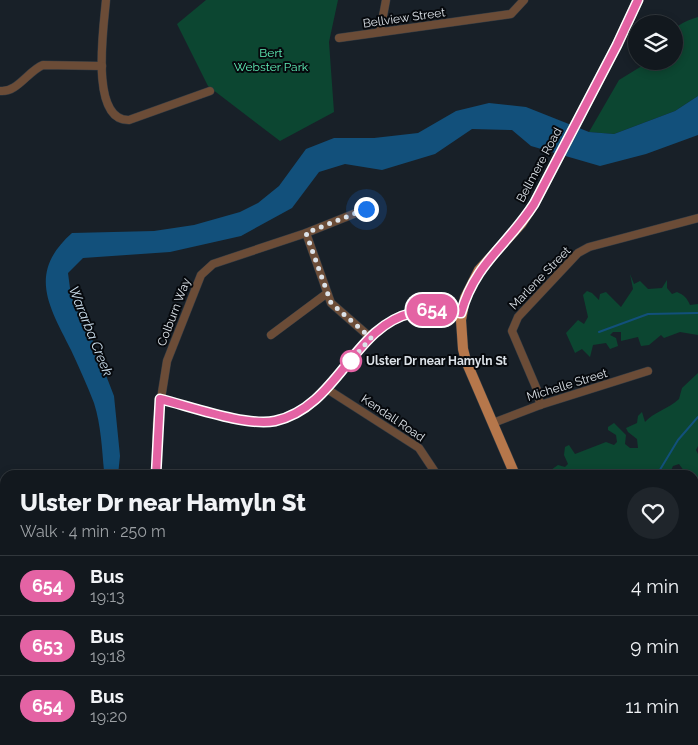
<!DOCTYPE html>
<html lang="en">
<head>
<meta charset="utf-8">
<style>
	:root { --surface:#12181e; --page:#1f252b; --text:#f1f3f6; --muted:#9ca0a4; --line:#31373c }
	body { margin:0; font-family:Raleway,sans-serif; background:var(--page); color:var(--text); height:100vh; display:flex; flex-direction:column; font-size:19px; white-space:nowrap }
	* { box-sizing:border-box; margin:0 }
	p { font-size:16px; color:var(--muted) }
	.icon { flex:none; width:28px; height:28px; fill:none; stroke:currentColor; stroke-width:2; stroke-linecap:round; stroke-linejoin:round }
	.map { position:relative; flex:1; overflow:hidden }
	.sheet { position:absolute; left:0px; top:470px; width:699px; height:275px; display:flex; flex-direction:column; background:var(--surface); border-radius:15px 15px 0 0; box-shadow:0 2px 8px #0003,0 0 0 1px var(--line) }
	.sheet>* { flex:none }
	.badge { padding:0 10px; border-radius:16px; font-size:18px; line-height:32px }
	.tools { position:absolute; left:628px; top:15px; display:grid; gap:10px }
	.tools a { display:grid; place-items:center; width:55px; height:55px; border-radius:50%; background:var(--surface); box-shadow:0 2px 8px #0003,0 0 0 1px var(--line); font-size:25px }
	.you { position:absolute; width:25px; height:25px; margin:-12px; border:4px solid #fff; border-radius:50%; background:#1a73e8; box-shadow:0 0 0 8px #1a73e833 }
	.map>.badge { position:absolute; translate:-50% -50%; box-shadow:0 0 0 2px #fff }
	.round { display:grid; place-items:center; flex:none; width:52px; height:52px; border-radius:26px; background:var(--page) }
	.overview { display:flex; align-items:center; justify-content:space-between; height:85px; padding:0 20px }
	h1 { font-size:24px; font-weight:800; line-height:38px }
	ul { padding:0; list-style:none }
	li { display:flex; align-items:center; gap:15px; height:60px; padding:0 20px; border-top:1px solid var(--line) }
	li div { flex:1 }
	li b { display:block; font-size:19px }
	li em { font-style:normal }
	li .badge { min-width:55px; font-weight:700; text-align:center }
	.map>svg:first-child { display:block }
</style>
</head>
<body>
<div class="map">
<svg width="698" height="745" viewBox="0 0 698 745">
	<rect width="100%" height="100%" fill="#182028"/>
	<g fill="#0c4631">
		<polygon points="206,0 338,0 329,42 334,112 280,141 208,86 177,24"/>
		<path d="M 698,17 L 698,96 L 675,111 L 614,134 L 589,132 L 619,80 L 650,61 L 674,61 C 674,31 667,27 698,17 Z"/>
		<path d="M 630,274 L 634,284 L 640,281 L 648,289 L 662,288 L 667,280 L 667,288 L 672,294 L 677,292 C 684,295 687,298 690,305 L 698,304 L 698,335 L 680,332 L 664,338 L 661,335 L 649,345 L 641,346 L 638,337 L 621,341 L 621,332 L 613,332 L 610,335 L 616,338 L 618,346 L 610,349 L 606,343 L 593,345 L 590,357 L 582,349 L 575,353 L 566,333 L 578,320 L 584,324 L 588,317 L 583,295 L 587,291 L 592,293 L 599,300 L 600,294 L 606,292 L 621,307 L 633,289 Z"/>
		<path d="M 698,373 L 698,446 L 696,450 L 698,454 L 698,495 L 694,487 L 694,475 L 687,475 L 679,464 L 673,466 L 669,475 L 544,475 L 558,465 L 565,467 L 568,464 L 564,455 L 565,447 L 569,445 L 575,454 L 606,442 L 614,445 L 617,442 L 616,435 L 608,430 L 608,427 L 614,423 L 626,435 L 625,444 L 630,448 L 638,448 L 637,439 L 628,432 L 626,428 L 637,423 L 638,416 L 642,412 L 645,422 C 654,412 668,409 679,399 L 682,388 Z"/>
	</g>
	<path fill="#12507b" d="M 698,96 L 698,135 L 646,154 L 600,166 L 531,146 L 512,130 L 472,129 L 435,154 L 382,170 L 345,164 L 319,172 L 292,208 L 241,236 L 170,252 L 83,258 L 68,273 L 71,296 L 92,339 L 114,396 L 120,456 L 118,475 L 101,475 L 104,471 C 102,449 101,425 94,403 C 87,385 79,367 71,350 C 49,306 27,273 72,233 L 154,231 L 194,225 L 240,212 L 258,203 L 279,186 L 306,149 L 334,138 L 374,138 L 418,133 L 456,111 L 489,103 L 526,107 L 589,132 L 614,134 L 675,111 Z"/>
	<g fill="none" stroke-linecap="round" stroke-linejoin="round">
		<g stroke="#12507b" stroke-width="2">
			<polyline points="599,332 648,314 698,313"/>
			<polyline points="590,475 596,471 614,475"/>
			<polyline points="654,475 658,473 678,440 698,417"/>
		</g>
		<g stroke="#333b43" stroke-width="9">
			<g id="minor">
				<path d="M 106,0 C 104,25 89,121 129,120 L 210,91"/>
				<polyline points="380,32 386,0"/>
				<polyline points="339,38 511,14 524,0"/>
				<path d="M 0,91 C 17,93 28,71 43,65 L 102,66"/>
				<polyline points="306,233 331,303 371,338"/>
				<polyline points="271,335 326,294"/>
				<polyline points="327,389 419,448 437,475"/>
				<path d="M 160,399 C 189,406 247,427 275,421 C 337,407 353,326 412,313 C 429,309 444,311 461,313"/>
				<polyline points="540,405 538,392 512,331 518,317 578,253 589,247 698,218"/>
				<polyline points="493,423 540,405 648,371"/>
				<polyline points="156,475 157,424 167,361 201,275 213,264 306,233 366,209"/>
				<polyline points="694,507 698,508"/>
				<polyline points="694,578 698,577"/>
				<polyline points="694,650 698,650"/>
				<polyline points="694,738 698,737"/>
				<polyline points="63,740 64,745"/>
				<polyline points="217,740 218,745"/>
				<polyline points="359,740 367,745"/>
				<polyline points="23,745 28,740"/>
				<polyline points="426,745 432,740"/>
				<polyline points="513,745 515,740"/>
			</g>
		</g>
		<g stroke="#333b43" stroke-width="11">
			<g id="major">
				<polyline points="515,475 466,361 463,349 461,320 465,298 479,270 521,224 534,204 617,45 638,0"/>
				<polyline points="568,745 570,740"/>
			</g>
		</g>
		<use href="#minor" stroke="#6b4c37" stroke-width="8"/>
		<use href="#major" stroke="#b6774b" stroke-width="10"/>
	</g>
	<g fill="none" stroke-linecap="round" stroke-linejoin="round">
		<g stroke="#fff" stroke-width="11">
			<path id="line" d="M 156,475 L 160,399 C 189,406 247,427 275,421 C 338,407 353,326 412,313 C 429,309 444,311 461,313 C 475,263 507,246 534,204 L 617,45 L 638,0"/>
		</g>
		<use href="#line" stroke="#e463a4" stroke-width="8"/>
		<polyline stroke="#dce2e8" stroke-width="5" stroke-dasharray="0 9" points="351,361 349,363 371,338 331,303 306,233 366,209"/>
	</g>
	<circle fill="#fff" stroke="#e463a4" stroke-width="2.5" cx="351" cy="361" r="10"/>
	<g text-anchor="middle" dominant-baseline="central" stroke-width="4" stroke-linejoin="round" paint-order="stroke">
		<g font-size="12" fill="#dce2e8" stroke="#06090d">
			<text transform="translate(404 18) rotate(-8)">Bellview Street</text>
			<text transform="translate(539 165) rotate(-62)">Bellmere Road</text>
			<text transform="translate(540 278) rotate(-46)">Marlene Street</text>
			<text transform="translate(174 312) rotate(-69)">Colburn Way</text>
			<text transform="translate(567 385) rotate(-17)">Michelle Street</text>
			<text transform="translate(393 418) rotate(34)">Kendall Road</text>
		</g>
		<g font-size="12" fill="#60eeb7" stroke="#06090d">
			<text x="271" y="53">Bert<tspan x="271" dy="14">Webster Park</tspan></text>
		</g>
		<g font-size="12" font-weight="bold" fill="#dce2e8" stroke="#06090d" text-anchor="start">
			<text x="366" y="361">Ulster Dr near Hamyln St</text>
		</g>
		<g font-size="14" font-style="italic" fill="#cbdeed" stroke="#06090d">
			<text transform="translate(91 331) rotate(68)">Wararba Creek</text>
		</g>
	</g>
</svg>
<div class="tools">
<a><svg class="icon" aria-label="layers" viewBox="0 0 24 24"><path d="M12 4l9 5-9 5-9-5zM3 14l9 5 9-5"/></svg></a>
</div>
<div class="you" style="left:366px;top:209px"></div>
<b class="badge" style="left:432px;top:310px;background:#e463a4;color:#fff">654</b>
<section class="sheet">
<div class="overview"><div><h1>Ulster Dr near Hamyln St</h1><p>Walk · 4 min · 250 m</p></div><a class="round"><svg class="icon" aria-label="heart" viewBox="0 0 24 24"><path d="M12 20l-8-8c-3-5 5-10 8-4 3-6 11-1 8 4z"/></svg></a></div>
<ul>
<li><span class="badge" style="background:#e463a4;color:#fff">654</span><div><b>Bus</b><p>19:13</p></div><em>4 min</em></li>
<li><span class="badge" style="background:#e463a4;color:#fff">653</span><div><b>Bus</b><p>19:18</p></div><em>9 min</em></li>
<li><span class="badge" style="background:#e463a4;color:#fff">654</span><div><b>Bus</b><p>19:20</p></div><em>11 min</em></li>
</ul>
</section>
</div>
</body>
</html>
